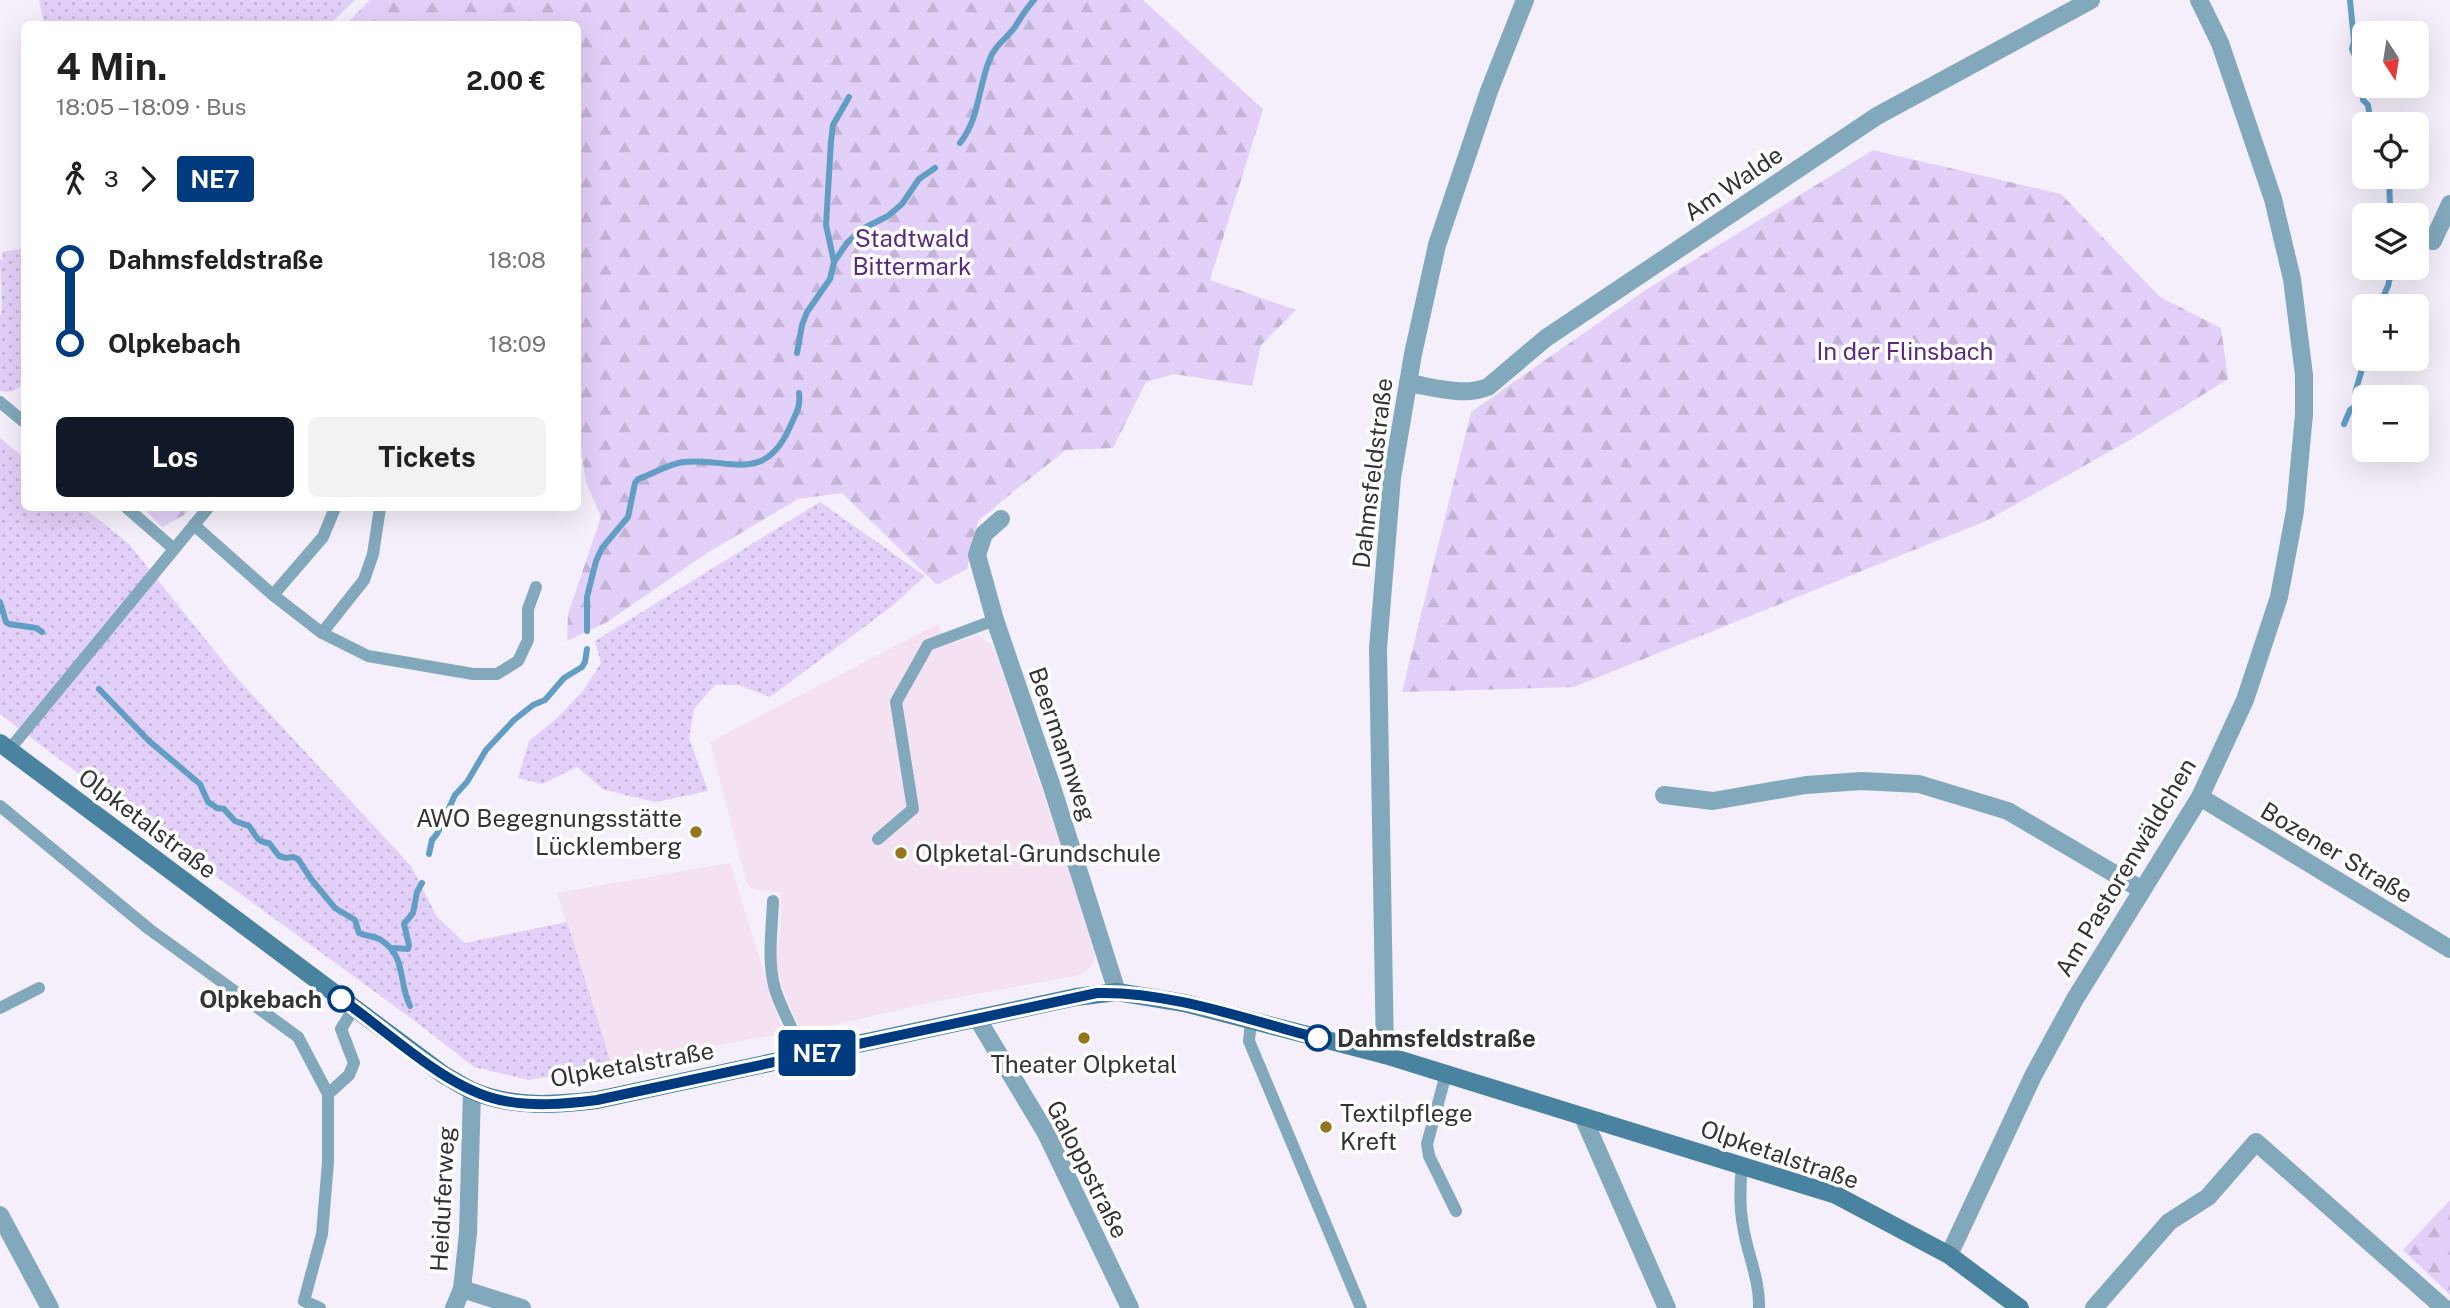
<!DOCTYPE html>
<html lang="de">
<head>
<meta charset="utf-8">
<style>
	:root { --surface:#fff; --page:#f2f2f2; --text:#202124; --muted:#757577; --accent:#111827 }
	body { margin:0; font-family:"Public Sans",sans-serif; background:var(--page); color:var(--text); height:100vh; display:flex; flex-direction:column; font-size:26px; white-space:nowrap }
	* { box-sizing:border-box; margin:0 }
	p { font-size:23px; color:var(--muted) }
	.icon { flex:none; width:38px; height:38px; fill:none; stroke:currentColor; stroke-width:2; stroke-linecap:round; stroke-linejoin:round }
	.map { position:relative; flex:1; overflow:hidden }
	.sheet { position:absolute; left:21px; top:21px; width:560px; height:490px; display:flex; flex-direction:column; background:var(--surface); border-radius:10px; box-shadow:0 7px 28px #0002 }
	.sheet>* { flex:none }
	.badge { padding:0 14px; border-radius:5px; font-size:24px; line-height:46px }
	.needle { width:46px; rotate:168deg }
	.controls { position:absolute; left:2352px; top:21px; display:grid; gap:14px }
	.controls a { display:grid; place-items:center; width:77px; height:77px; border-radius:10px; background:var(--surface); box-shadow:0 7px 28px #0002; font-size:35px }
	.map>.badge { position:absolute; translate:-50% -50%; box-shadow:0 0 0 4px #fff }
	.legs { display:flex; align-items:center; gap:10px; height:77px; padding:0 35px; font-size:23px }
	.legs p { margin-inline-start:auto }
	.summary { display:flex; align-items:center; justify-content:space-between; height:119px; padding:0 35px }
	h1 { font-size:38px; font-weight:700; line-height:52px }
	.cta { display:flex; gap:14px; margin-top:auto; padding:14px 35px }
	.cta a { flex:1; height:80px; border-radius:10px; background:var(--accent); color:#fff; font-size:28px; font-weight:700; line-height:80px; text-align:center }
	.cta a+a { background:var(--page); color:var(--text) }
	ul { padding:0 35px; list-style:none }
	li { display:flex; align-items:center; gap:24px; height:84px; font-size:26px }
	li i { display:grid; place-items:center; width:10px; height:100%; margin:0 9px; background:currentColor }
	li i::after { content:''; width:18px; height:18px; margin:-9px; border:5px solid; border-radius:50%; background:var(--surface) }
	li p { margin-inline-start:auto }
	li:first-child i { background:linear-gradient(#0000 50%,currentColor 0) }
	li:last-child i { background:linear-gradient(currentColor 50%,#0000 0) }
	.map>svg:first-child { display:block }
</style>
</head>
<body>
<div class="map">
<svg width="2450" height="1308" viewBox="0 0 2450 1308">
	<defs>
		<pattern id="grass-dots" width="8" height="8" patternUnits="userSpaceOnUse" patternTransform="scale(1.75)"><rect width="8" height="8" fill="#e3d0f8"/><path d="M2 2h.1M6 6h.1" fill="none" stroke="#c3b3d5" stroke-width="1.8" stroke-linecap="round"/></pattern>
		<pattern id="forest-firs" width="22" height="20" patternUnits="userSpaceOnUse" patternTransform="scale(1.75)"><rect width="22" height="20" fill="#e3d0f8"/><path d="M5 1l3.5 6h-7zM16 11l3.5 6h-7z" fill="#c3b3d5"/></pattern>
	</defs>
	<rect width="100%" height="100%" fill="#f4effa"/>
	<g fill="#f4e1f2">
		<polygon points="938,624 947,645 978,635 991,644 996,654 1054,825 1094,951 1094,959 1092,966 1080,975 938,1001 801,1032 782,986 776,964 781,922 780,892 757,890 750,887 746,881 710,742"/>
		<polygon points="730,863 783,1033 612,1065 557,893"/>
	</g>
	<g fill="url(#grass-dots)">
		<polygon points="39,0 355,0 330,24 44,24"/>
		<path d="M 24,248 L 24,382 C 17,390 11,394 0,391 L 0,317 C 4,307 0,273 0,260 L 3,259 L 2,252 Z"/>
		<polygon points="0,438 24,458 24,508 84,508 129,544 234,675 411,866 437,917 465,943 567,922 612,1065 529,1080 474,1067 411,1018 158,834 0,714"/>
		<polygon points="820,502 925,576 891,607 770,697 738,685 715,685 694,709 689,738 708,791 655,802 604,790 577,767 542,784 518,778 529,741 556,719 583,691 601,663 595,641"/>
	</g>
	<g fill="url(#forest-firs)">
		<polygon points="370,0 1143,0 1263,109 1210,280 1296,310 1261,345 1252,386 1174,374 1146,382 1113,448 1066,450 1014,491 978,521 967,569 937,585 842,493 798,499 707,553 607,622 567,641 568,614 601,517 586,482 578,432 578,24 346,24"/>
		<polygon points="1873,150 2061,194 2160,297 2221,328 2228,379 2130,440 1986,521 1574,687 1402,692 1471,412 1644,291"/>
		<polygon points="143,508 191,508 184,515 162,527"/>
		<polygon points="2450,1200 2450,1295 2403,1250"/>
	</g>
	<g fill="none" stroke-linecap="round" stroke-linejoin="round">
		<g stroke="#629dc3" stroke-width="6">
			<polyline points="2350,0 2354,41 2352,49 2357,60 2363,100 2368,105 2371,124"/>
			<path d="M 960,143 C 979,119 978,89 989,61 C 994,46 1006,39 1015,27 C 1021,17 1026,9 1034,0"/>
			<path d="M 2388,177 C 2391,190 2388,202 2392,215"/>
			<polyline points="834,262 826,225 831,141 833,125 849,97"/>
			<polyline points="2379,306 2388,286 2392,268"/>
			<polyline points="797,353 802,325 807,312 830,279 834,262 847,243 862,229 888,216 902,204 919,179 935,168"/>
			<polyline points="2344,424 2350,410 2359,403 2355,393 2365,359"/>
			<polyline points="0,602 6,622 9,624 36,628 42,632"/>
			<path d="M 587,631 L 587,597 L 596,561 L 602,548 L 628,517 L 635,483 L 638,479 C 654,474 667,464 684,462 C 728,457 763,485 789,429 C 795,415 801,408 799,393"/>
			<path d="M 99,689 L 149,741 L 200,784 L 208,802 L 217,808 L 224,809 L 235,821 L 249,826 C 255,834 257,843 269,843 L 279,856 L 286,858 L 293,857 L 298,859 L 311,879 L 335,908 L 355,920 L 359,933 C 366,936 375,936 381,940 C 407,957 398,982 410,1006"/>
			<polyline points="429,854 432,840 437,834 455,795 467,782 486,750 514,720 533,705 545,700 564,678 582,667 585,662 587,649"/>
			<polyline points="393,952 394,948 408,949 409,945 404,924 413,913 417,892 422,883"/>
		</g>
		<g stroke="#82a8bb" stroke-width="12">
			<polyline points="0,402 24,422"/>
			<polyline points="127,508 174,549"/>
			<polyline points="194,525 273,595 322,633 368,656 473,674 497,674 518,661 528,640 528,609 536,587"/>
			<polyline points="273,595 323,537 335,508"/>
			<polyline points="322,633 364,580 373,554 380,508"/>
			<polyline points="9,750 208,508"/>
			<polyline points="0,806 149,929 298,1037 328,1094 328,1162 322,1234 304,1301 320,1308"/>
			<polyline points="878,839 913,809 896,702 928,645 995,620"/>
			<path d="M 773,901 C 772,930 767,961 775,989 C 782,1012 796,1033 803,1056"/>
			<polyline points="0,1008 39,988"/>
			<polyline points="1251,1021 1249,1041 1361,1308"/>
			<polyline points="1446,1074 1427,1144 1429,1156 1456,1211"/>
			<polyline points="328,1094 349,1075 354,1063 341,1029 354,1008"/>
			<path d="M 1742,1164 C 1740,1185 1739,1205 1743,1226 C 1747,1254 1760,1279 1759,1308"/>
		</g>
		<g stroke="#82a8bb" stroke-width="18">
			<polyline points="2433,241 2450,204"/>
			<path d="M 1408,383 C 1433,387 1463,397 1488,387 L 1546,338 L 1877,116 L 2091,0"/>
			<polyline points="1001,519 984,534 977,555 995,620 1051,784 1117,992"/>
			<polyline points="1664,795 1713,801 1806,785 1861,781 1919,784 2008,811 2142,890"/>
			<polyline points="2200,797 2450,949"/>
			<polyline points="977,1018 1046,1133 1130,1308"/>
			<polyline points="1385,1055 1378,648 1392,478 1413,354 1437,245 1489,91 1525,0"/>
			<polyline points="1583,1117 1667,1308"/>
			<polyline points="0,1215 50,1308"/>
			<polyline points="1949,1255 2033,1076 2075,999 2200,797 2245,700 2279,597 2295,511 2304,414 2304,375 2292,279 2273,199 2220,43 2199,0"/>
			<polyline points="462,1289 522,1308"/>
			<polyline points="454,1308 462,1289 468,1233 472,1091"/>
			<polyline points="2094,1308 2169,1222 2208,1197 2256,1142 2444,1308"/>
		</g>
		<path stroke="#49839f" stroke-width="18" d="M 0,743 L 444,1075 C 454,1080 463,1087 473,1091 C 512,1108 556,1105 597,1100 L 1076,997 L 1117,992 L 1184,1003 L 1385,1055 L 1836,1195 L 1949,1255 L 2020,1308"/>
	</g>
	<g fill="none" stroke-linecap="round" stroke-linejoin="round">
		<g stroke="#fff" stroke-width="16">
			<path id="line-1" d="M 341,999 C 388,1031 445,1088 500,1100 C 532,1107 565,1104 597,1100 L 1097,993 C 1169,991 1248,1020 1318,1038"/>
		</g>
		<use href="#line-1" stroke="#003b80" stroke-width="10"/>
	</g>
	<g fill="#93761c" stroke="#fff" stroke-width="2.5">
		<circle cx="696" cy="832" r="7"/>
		<circle cx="901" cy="853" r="7"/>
		<circle cx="1084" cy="1038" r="7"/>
		<circle cx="1326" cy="1127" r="7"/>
	</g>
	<g fill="#fff" stroke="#003b80" stroke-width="3.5">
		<circle cx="341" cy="999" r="12"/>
		<circle cx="1318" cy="1038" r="12"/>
	</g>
	<g text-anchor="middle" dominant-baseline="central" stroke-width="7" stroke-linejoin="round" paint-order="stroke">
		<g font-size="24" fill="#353337" stroke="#fff">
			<text transform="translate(1733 183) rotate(-34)">Am Walde</text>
			<text transform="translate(1372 473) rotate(-83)">Dahmsfeldstraße</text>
			<text transform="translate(1063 744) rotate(71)">Beermannweg</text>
			<text transform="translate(148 823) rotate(37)">Olpketalstraße</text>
			<text transform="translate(2337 852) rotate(31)">Bozener Straße</text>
			<text transform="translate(2125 867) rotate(-59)">Am Pastorenwäldchen</text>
			<text transform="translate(632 1064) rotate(-10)">Olpketalstraße</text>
			<text transform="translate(1780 1154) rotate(19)">Olpketalstraße</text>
			<text transform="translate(1088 1169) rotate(63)">Galoppstraße</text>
			<text transform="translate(442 1199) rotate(-87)">Heiduferweg</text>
		</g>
		<g font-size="24" fill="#592a80" stroke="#fff">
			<text x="912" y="238">Stadtwald<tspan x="912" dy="28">Bittermark</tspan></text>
			<text x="1905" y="351">In der Flinsbach</text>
		</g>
		<g font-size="24" fill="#353337" stroke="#fff" text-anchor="start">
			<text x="682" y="818" text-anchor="end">AWO Begegnungsstätte<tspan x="682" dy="28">Lücklemberg</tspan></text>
			<text x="915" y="853">Olpketal-Grundschule</text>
			<text x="1084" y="1064" text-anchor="middle">Theater Olpketal</text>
			<text x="1340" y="1113">Textilpflege<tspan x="1340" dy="28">Kreft</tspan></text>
		</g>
		<g font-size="24" font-weight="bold" fill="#353337" stroke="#fff" text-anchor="end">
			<text x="322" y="999">Olpkebach</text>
			<text x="1337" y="1038" text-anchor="start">Dahmsfeldstraße</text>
		</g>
	</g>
</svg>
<div class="controls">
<a><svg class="needle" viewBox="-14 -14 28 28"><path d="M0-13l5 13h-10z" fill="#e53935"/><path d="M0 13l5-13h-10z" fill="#757577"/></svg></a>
<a><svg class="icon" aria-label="locate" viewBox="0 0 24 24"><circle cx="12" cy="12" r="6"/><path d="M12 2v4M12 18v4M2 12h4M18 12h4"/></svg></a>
<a><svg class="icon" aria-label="layers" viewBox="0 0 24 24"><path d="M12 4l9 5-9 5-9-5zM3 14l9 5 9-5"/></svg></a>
<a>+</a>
<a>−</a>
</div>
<b class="badge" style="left:817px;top:1053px;background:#003b80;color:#fff">NE7</b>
<section class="sheet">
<div class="summary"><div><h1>4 Min.</h1><p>18:05 – 18:09 · Bus</p></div><b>2.00 €</b></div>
<div class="legs"><svg class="icon" aria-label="walk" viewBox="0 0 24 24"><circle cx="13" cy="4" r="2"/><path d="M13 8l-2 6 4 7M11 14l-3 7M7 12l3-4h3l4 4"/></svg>3<svg class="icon" aria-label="forward" viewBox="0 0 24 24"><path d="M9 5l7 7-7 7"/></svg><b class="badge" style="background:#003b80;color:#fff">NE7</b></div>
<ul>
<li><i style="color:#003b80"></i><b>Dahmsfeldstraße</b><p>18:08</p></li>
<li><i style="color:#003b80"></i><b>Olpkebach</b><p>18:09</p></li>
</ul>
<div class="cta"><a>Los</a><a>Tickets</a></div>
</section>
</div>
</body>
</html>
